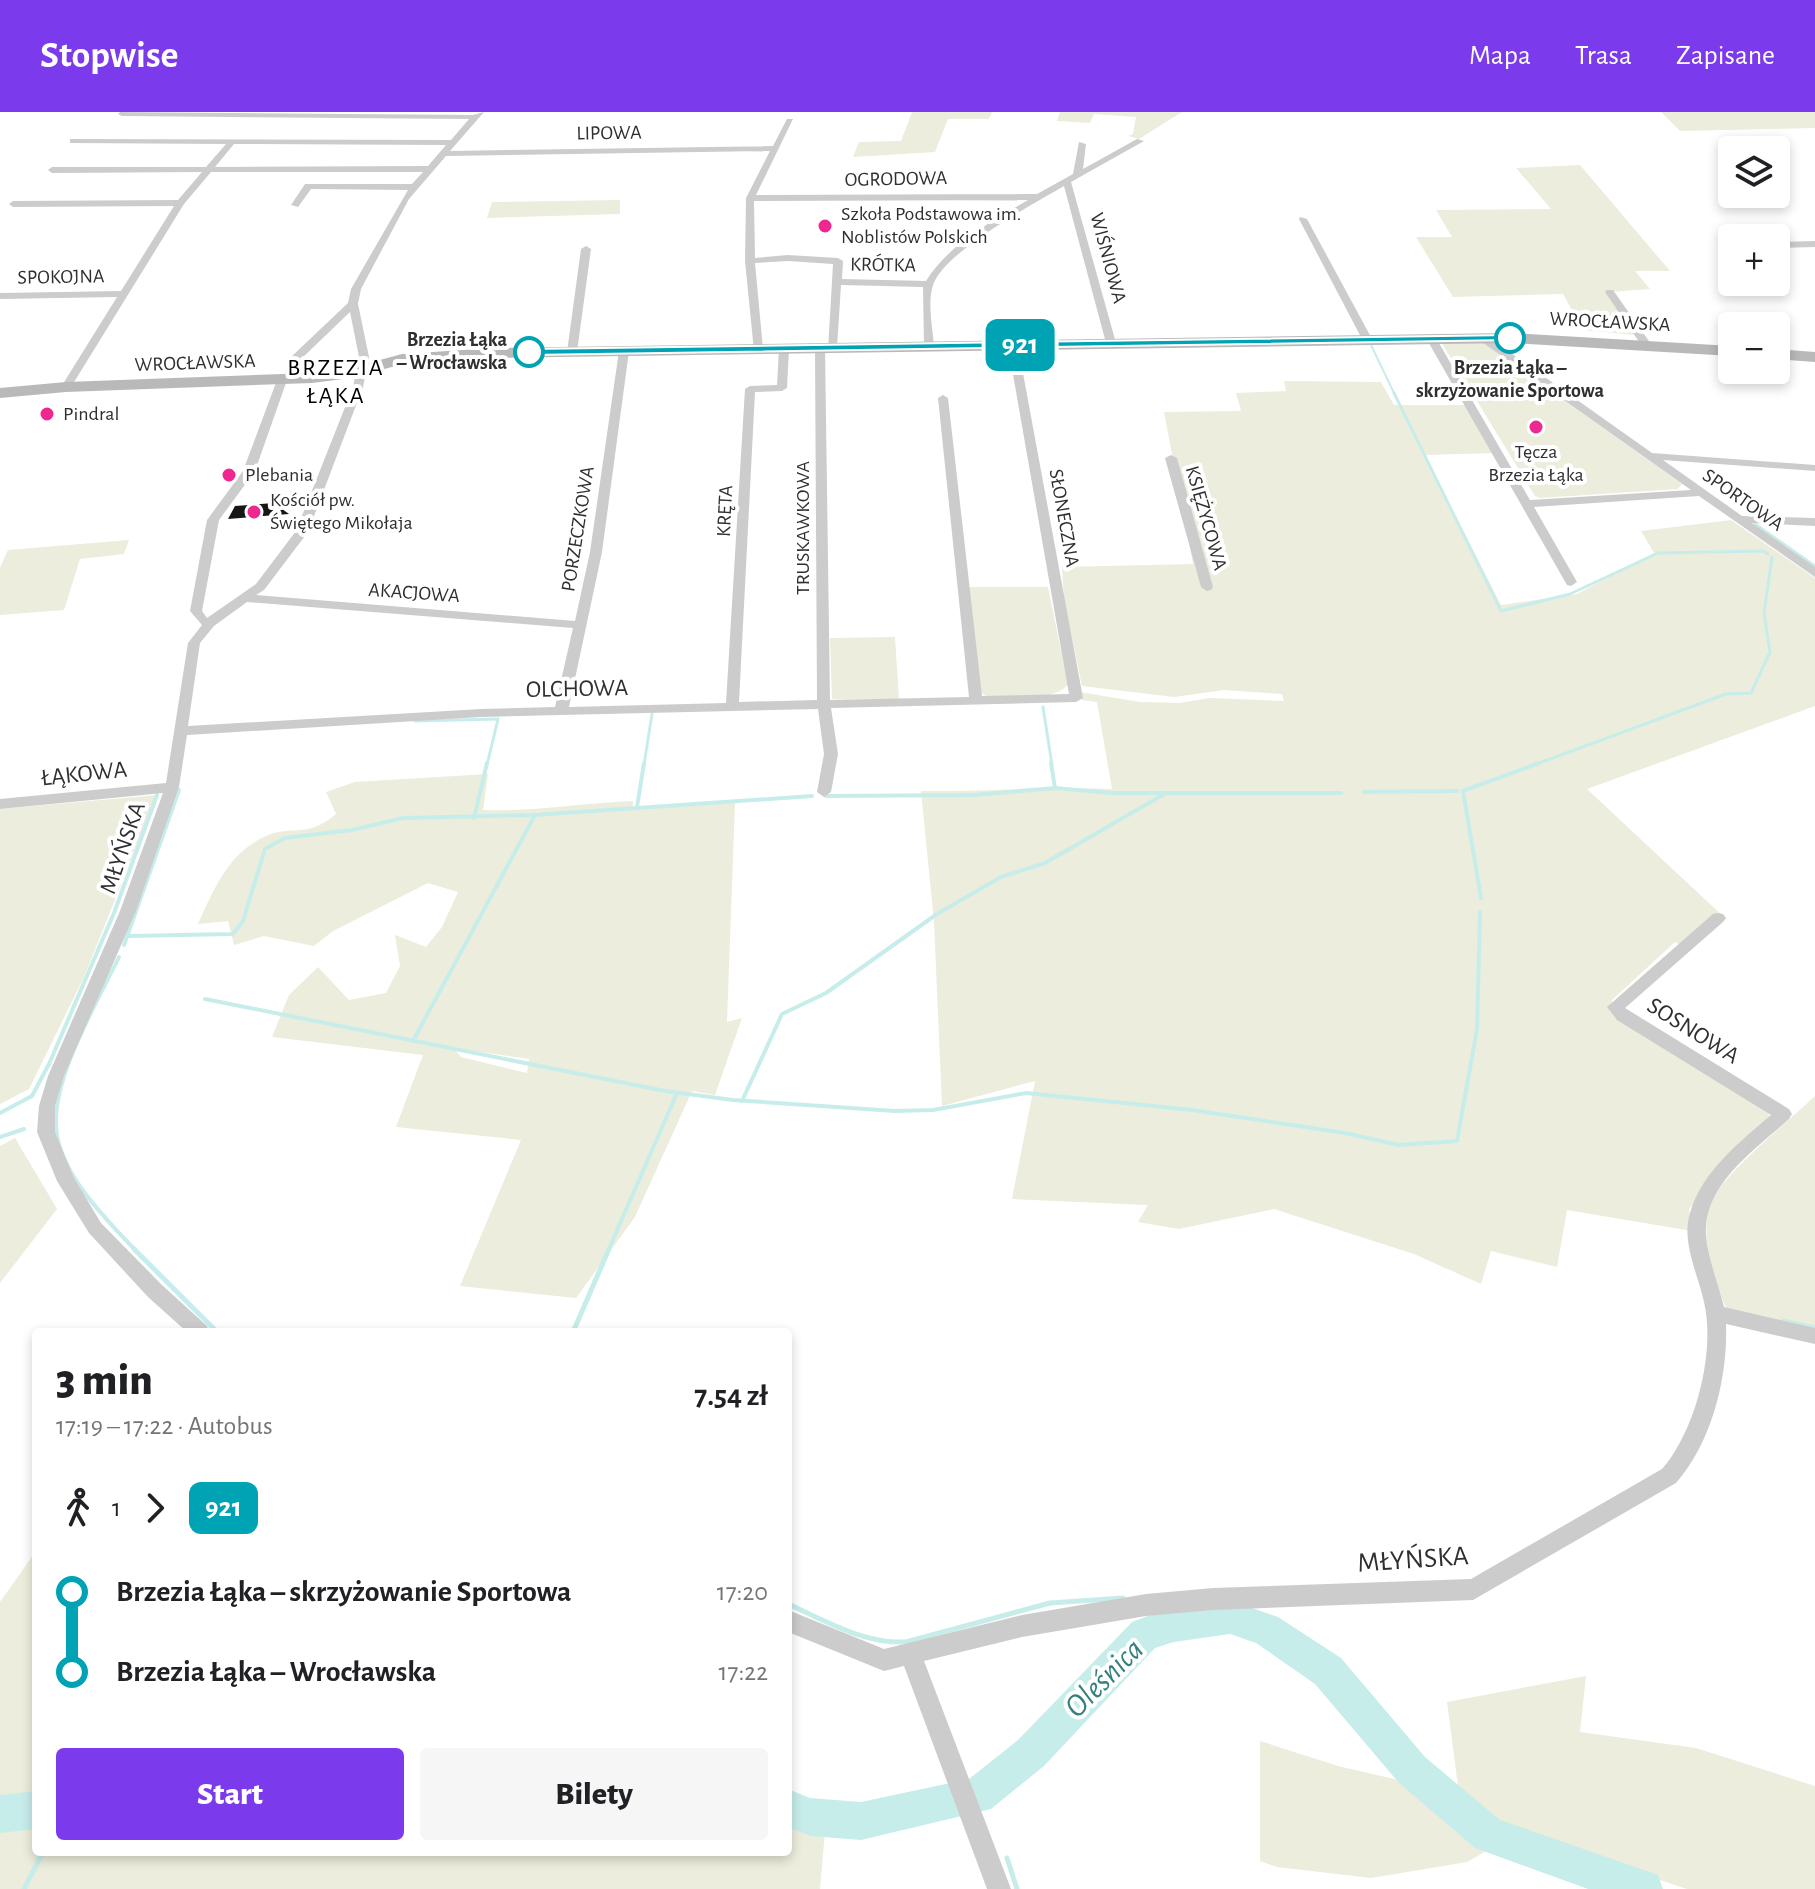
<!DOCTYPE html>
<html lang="pl">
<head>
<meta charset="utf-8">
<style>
	:root { --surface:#fff; --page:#f6f6f6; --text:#202124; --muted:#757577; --accent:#7c3aed }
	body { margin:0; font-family:"Alegreya Sans",sans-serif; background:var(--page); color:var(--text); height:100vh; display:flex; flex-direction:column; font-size:30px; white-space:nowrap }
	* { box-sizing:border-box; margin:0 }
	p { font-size:26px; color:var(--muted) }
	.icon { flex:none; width:44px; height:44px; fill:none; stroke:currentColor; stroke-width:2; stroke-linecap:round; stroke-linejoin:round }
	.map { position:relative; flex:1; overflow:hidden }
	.details { position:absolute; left:32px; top:1216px; width:760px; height:528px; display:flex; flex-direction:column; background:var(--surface); border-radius:8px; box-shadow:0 4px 12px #0003 }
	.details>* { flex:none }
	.badge { padding:0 16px; border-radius:12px; font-size:28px; line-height:52px }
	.fabs { position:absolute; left:1718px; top:24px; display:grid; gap:16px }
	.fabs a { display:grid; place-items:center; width:72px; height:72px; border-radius:8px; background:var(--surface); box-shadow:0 4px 12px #0003; font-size:40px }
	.map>.badge { position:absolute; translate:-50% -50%; box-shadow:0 0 0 4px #fff }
	.legs { display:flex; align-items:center; gap:12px; height:88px; padding:0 24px; font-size:26px }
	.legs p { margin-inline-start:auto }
	.summary { display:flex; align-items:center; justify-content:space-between; height:136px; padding:0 24px }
	h1 { font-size:44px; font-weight:800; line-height:60px }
	.primary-button { display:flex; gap:16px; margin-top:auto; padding:16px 24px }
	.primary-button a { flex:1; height:92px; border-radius:8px; background:var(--accent); color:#fff; font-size:32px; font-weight:800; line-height:92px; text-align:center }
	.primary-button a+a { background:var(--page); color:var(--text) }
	ul { padding:0 24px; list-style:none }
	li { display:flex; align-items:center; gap:28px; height:80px; font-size:30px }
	li i { display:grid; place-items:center; width:12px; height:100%; margin:0 10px; background:currentColor }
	li i::after { content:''; width:20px; height:20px; margin:-10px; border:6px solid; border-radius:50%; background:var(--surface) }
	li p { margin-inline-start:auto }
	li:first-child i { background:linear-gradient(#0000 50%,currentColor 0) }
	li:last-child i { background:linear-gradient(currentColor 50%,#0000 0) }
	header { display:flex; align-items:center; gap:48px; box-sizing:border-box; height:112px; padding:0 40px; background:var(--accent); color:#fff }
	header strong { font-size:38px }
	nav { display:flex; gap:44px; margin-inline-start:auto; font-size:28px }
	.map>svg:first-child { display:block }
</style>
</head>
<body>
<header>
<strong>Stopwise</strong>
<nav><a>Mapa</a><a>Trasa</a><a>Zapisane</a></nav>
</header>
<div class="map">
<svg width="1815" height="1777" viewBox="0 0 1815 1777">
	<rect width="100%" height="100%" fill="#fff"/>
	<g fill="#eceddc" fill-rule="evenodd">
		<polygon points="912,0 992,0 989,7 948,7 935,40 853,45 859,30 901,29"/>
		<polygon points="1060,0 1182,0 1139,27 1128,24 1133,22 1136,5 1094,2 1090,11 1057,9"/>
		<polygon points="1661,0 1815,0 1815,16 1680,19"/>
		<polygon points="1580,53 1670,159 1635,159 1650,177 1608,180 1636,223 1583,218 1563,182 1453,185 1416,125 1452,125 1436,98 1551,97 1516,56"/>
		<polygon points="620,88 620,102 487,106 492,90"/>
		<polygon points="1441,230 1482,230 1682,372 1678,377 1540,386 1535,384"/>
		<path d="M 1284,269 L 1381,270 L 1394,293 L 1466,293 L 1494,341 L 1425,343 L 1501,493 L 1577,482 L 1654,441 L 1641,419 L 1731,408 L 1815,466 L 1815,594 L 1587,677 L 1726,807 L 1689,838 L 1675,830 L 1612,888 L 1610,900 L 1769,1000 L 1769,1007 L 1723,1054 L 1689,1097 L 1692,1119 L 1567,1098 L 1557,1155 L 1491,1139 L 1481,1172 L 1414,1142 L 1274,1097 L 1179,1117 L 1138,1110 L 1148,1093 L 1012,1087 L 1035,969 L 942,994 L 934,810 L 921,679 C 985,680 1048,674 1112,677 L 1097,590 L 1082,588 L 1079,580 L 1140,590 L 1180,591 L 1209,586 L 1284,589 L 1282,582 L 1224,578 L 1174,585 L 1082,574 L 1064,487 L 1062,455 L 1193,452 L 1164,300 L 1241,299 L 1236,281 L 1286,279 Z"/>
		<polygon points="129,428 124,442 80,447 64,498 0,503 0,456 8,438"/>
		<path d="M 967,475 L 1048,475 L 1068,573 C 1049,591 1012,584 986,584 L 980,580 Z"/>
		<polygon points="895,525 899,588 832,587 830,526"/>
		<path d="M 488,662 L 483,698 C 533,700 583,691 633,689 L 633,697 L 735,690 L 727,910 L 742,906 L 715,983 L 692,979 L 635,1105 L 576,1186 L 460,1174 L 521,1028 L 396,1015 L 423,943 L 272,925 L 289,883 L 318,855 L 349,888 L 386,881 L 400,854 L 395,823 L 426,835 L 442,815 L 458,780 L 428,771 L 333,819 L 314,834 L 264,824 L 234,833 L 228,809 L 198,812 C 214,777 228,741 266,724 C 294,712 304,728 336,702 L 326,680 L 355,670 ZM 453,936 L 529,947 L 527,961 L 461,945 Z"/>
		<polygon points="157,683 84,865 29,977 0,992 0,697"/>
		<path d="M 1815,984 L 1815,1219 L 1729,1201 C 1715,1176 1700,1122 1709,1094 C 1718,1066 1791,1007 1815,984 Z"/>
		<polygon points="15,1026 57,1097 0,1171 0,1034"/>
		<polygon points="36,1439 36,1686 0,1690 0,1490"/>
		<polygon points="1586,1564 1580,1620 1696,1636 1815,1674 1815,1777 1687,1777 1518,1721 1467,1750 1371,1766 1277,1755 1260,1749 1260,1629 1338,1654 1459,1682 1447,1590"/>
		<polygon points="36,1702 36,1740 788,1740 788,1705 825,1719 820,1777 0,1777 0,1706"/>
	</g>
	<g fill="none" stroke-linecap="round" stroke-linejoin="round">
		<polyline stroke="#c7edeb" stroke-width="2" points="1371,233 1395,283"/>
		<g stroke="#c7edeb" stroke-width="3">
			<polyline points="1394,281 1501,499 1570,482 1658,441 1763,439 1768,442"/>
			<polyline points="1755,412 1815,454"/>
			<polyline points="1043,595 1052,653"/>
			<polyline points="415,609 498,607 487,653"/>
			<polyline points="644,653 652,602"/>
			<polyline points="1534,653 1726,582 1751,581 1770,540 1764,501 1772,445"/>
		</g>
		<g stroke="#c7edeb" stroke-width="4">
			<polyline points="1051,651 1055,676"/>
			<polyline points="1364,680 1457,679"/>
			<polyline points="826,684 974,683 1055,676 1111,681 1341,681"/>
			<polyline points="637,695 644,651"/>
			<polyline points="474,706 487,651"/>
			<polyline points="1481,786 1463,679 1539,651"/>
			<polyline points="128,824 233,822 243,809 265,737 285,726 352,718 403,706 535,703 812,684"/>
			<polyline points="124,833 179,678"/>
			<path d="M 119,845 C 97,891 48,971 57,1023 C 64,1066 107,1108 136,1139"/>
			<polyline points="205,887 665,979 733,988 895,999 933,998 1026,981 1192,998 1345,1021 1399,1033 1457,1029 1477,917 1480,800"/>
			<polyline points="413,929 535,703"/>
			<polyline points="742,989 782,902 826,881 937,802 1001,765 1045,751 1166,681"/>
			<polyline points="0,1001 32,984 49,952 114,801 157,683"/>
			<polyline points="0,1025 24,1017"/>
			<polyline points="608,1139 677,981"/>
		</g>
		<g stroke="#c7edeb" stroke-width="5">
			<polyline points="134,1137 217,1220"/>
			<polyline points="1783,1209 1815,1216"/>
			<polyline points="573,1220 609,1137"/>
			<path d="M 788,1492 C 826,1509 864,1532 906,1530 L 1050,1491 L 1123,1486"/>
			<polyline points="1007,1746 1017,1777"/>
			<polyline points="24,1777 43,1740"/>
		</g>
		<g fill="#c7edeb" fill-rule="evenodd">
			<polygon points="1230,1488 1278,1505 1341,1546 1425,1645 1500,1708 1658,1763 1663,1777 1588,1777 1475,1736 1399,1671 1315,1572 1256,1531 1230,1522 1174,1530 1155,1536 1044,1654 991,1697 861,1728 810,1724 788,1715 788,1677 810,1686 861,1690 969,1667 1018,1628 1132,1510 1174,1494"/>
			<polygon points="36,1679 36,1717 0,1721 0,1683"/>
		</g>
	</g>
	<polygon fill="#161616" points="274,391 289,402 228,407 235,394"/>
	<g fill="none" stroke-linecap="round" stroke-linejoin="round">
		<g fill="#ccc" fill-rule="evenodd">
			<path d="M 120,0 L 473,3 L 484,0 L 450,39 L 773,34 L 787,7 L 793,7 L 756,83 L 1037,82 L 1073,62 L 1079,30 L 1086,32 L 1083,57 L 1137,27 L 1144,29 L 1071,70 L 1116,231 L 1111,234 L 1106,231 L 1064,74 C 1033,92 944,140 933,173 C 927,192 933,216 934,235 L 929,238 L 924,235 L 923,175 L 841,173 L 837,236 L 828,238 L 833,152 L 788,149 L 755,151 L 763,237 L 754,239 L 745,149 L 746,86 L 770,39 L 446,44 L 409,87 L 361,177 L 358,192 L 369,245 L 363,275 L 308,420 L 264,478 L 256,483 L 575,509 L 590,440 L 619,239 L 624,236 L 629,239 L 602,440 L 569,595 L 726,591 L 745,277 L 750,274 L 777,273 L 779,237 L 784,234 L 789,237 L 787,276 L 782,279 L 755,280 L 739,590 L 817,588 L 815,236 L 820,233 L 825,236 L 830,588 L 969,585 L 938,286 L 943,283 L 948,286 L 982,584 L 1069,582 L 1008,234 L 1013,231 L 1018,234 L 1083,586 L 1076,590 L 831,596 L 838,642 L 831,680 L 824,685 L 817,680 L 824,642 L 818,597 L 481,605 L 187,623 L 179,675 L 136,799 L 64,964 L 55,994 L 55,1020 L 74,1066 L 101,1111 L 162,1173 L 207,1214 L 209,1220 L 187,1220 L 148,1185 L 89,1121 L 57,1069 L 37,1020 L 39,994 L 48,964 L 120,799 L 163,681 L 0,697 L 0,687 L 166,671 L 188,531 L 202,513 L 190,499 L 207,408 L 243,359 L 277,268 L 284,265 L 291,245 L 348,191 L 351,177 L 408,78 L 311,77 L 298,95 L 291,93 L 305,72 L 412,72 L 423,60 L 211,60 L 184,92 L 71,275 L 66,278 L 61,275 L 117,185 L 0,187 L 0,181 L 121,179 L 174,94 L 13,95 L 9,92 L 13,89 L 178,88 L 202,60 L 52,61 L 48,58 L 52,55 L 206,55 L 226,32 L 70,31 L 70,27 L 73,27 L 451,28 L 469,7 L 122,4 L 118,2 ZM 234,32 L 446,33 L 428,54 L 215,55 ZM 1028,88 C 992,109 948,133 926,169 L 842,167 L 843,149 L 838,146 L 788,143 L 755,146 L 754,89 ZM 350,200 L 359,245 L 353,275 L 296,419 L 256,472 L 207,506 L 202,499 L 219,408 L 255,359 L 286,271 L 293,268 L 300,248 ZM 247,490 L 573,516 L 555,595 L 481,597 L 188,614 L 200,531 L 214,514 Z"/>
			<polygon points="1300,105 1307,107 1372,227 1371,229 1362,227 1299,107"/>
			<polygon points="1815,129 1815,135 1776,136 1776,130"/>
			<polygon points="586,134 591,137 577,240 572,243 567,240 581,137"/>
			<polygon points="1607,178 1613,178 1651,232 1650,234 1642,234 1605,180"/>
			<polygon points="1431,223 1436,226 1530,388 1691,378 1479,228 1479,224 1487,224 1652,341 1815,353 1815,359 1663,348 1742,404 1815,406 1815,414 1752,411 1815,455 1815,465 1699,384 1534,395 1577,470 1571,474 1567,473 1426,226"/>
			<polygon points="1171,343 1177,346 1213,475 1211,478 1207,479 1201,475 1165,346"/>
			<path d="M 1718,801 L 1723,802 L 1726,806 L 1723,810 L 1625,896 L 1789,997 L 1792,1002 L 1789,1007 C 1757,1036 1702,1073 1706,1123 C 1708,1147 1718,1171 1724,1195 L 1815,1216 L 1815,1232 L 1726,1212 C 1728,1265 1712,1330 1676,1371 L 1473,1488 L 1213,1498 L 1146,1504 L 1022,1525 L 924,1549 L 1011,1777 L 987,1777 L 904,1554 L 884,1559 L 788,1520 L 788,1498 L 884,1537 L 1022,1503 L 1146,1482 L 1213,1476 L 1471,1467 L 1662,1357 C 1695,1320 1716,1240 1704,1190 C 1698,1162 1681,1130 1690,1101 C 1702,1059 1740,1030 1771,1003 L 1617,908 L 1607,895 L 1713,802 Z"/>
		</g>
		<g fill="#b9b9b9" fill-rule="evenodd">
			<polygon points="1510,221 1732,234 1732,244 1510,231 493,246 403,252 351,266 312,271 66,280 0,286 0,276 66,270 312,261 350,256 402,242 493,236"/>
			<polygon points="1776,237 1815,240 1815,250 1776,247"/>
		</g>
	</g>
	<polygon fill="#00a3b4" stroke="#fff" stroke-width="2" points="1510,223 1513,228 529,243 524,240 529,237"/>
	<g fill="#ee288f" stroke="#fff" stroke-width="3">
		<circle cx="825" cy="114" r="8"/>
		<circle cx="47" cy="302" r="8"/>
		<circle cx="1536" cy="315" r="8"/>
		<circle cx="229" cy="363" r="8"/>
		<circle cx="254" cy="400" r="8"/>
	</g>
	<g fill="#fff" stroke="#00a3b4" stroke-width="4">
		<circle cx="1510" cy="226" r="14"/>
		<circle cx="529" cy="240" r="14"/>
	</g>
	<g text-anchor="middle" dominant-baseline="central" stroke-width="8" stroke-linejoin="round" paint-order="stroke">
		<g font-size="20" fill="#2f2f2f" stroke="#fff">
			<text transform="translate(609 21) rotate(-1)">LIPOWA</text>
			<text transform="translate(896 67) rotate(-1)">OGRODOWA</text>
			<text transform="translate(1108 146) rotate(75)">WIŚNIOWA</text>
			<text transform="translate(883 153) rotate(1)">KRÓTKA</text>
			<text transform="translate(61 165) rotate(-1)">SPOKOJNA</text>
			<text transform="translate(1610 210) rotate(3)">WROCŁAWSKA</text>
			<text transform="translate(195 251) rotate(-2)">WROCŁAWSKA</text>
			<text transform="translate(1743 388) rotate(35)">SPORTOWA</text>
			<text transform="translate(725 399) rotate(-87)">KRĘTA</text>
			<text transform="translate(1064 406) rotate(80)">SŁONECZNA</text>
			<text transform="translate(1206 406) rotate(74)">KSIĘŻYCOWA</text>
			<text transform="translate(803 416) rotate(-90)">TRUSKAWKOWA</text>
			<text transform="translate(578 417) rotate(-81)">PORZECZKOWA</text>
			<text transform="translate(414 481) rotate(4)">AKACJOWA</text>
		</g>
		<g font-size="20" fill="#2f2f2f" stroke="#fff" text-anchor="start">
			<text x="841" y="102">Szkoła Podstawowa im.<tspan x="841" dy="23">Noblistów Polskich</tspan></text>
			<text x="63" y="302">Pindral</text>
			<text x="1536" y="340" text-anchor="middle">Tęcza<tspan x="1536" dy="23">Brzezia Łąka</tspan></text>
			<text x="245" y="363">Plebania</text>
			<text x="270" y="388">Kościół pw.<tspan x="270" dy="23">Świętego Mikołaja</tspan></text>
		</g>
		<g font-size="20" font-weight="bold" fill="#2f2f2f" stroke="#fff" text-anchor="end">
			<text x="507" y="228">Brzezia Łąka<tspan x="507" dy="23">– Wrocławska</tspan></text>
			<text x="1510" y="256" text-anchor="middle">Brzezia Łąka –<tspan x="1510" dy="23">skrzyżowanie Sportowa</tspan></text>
		</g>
		<g font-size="24" letter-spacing="2" fill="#000" stroke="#fff">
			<text x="336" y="256">BRZEZIA<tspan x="336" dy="28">ŁĄKA</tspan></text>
		</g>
		<g font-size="24" fill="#2f2f2f" stroke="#fff">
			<text transform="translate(577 577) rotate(-1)">OLCHOWA</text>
			<text transform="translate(84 662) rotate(-6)">ŁĄKOWA</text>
			<text transform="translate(123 736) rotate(-71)">MŁYŃSKA</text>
			<text transform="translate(1693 919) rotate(32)">SOSNOWA</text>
		</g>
		<g font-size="28" fill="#2f2f2f" stroke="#fff">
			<text transform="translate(1413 1448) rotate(-4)">MŁYŃSKA</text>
		</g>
		<g font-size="32" font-style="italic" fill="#32817d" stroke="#fff">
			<text transform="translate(1104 1566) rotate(-45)">Oleśnica</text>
		</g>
	</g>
</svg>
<div class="fabs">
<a><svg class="icon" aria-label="layers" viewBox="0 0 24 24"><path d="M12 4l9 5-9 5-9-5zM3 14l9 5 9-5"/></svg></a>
<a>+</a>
<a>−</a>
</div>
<b class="badge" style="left:1020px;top:233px;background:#00a3b4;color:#fff">921</b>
<section class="details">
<div class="summary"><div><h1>3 min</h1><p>17:19 – 17:22 · Autobus</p></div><b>7.54 zł</b></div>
<div class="legs"><svg class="icon" aria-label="walk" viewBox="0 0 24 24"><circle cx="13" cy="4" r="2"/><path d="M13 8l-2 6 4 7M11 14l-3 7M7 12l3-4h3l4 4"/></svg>1<svg class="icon" aria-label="forward" viewBox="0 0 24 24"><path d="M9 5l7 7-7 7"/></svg><b class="badge" style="background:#00a3b4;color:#fff">921</b></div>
<ul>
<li><i style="color:#00a3b4"></i><b>Brzezia Łąka – skrzyżowanie Sportowa</b><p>17:20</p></li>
<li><i style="color:#00a3b4"></i><b>Brzezia Łąka – Wrocławska</b><p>17:22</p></li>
</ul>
<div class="primary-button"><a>Start</a><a>Bilety</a></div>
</section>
</div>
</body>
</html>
